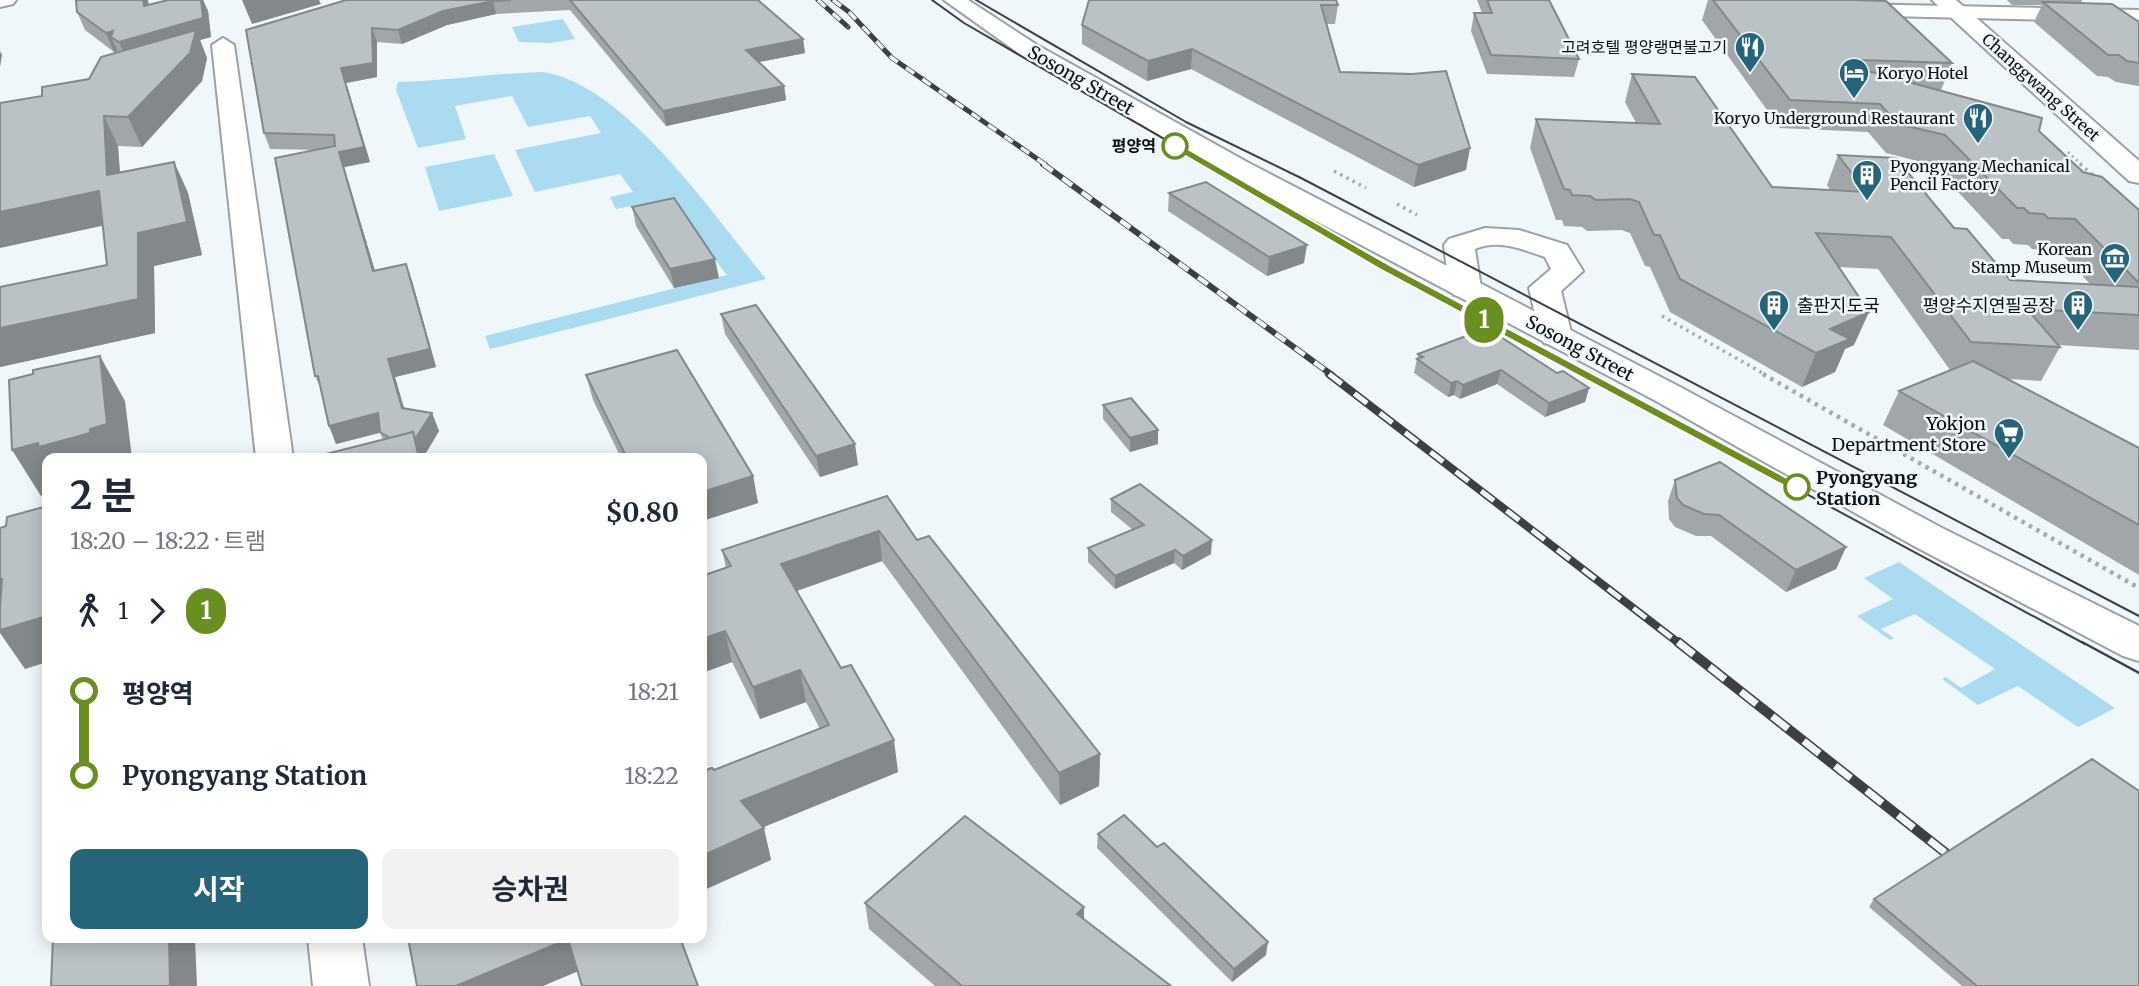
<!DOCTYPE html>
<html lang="ko">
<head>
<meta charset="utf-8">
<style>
	:root { --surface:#fff; --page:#f2f2f3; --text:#1f2937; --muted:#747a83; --accent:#26647a }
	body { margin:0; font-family:Merriweather,"Noto Sans KR",serif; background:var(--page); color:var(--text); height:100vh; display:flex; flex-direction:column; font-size:26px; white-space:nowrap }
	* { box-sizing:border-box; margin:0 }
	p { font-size:23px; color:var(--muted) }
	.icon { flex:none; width:38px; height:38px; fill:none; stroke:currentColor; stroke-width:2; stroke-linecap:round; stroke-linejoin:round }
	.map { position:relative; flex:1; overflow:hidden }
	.sheet { position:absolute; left:42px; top:453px; width:665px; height:490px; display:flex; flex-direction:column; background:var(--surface); border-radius:14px; box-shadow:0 4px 18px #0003 }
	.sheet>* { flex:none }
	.badge { padding:0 14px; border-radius:23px; font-size:24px; line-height:46px }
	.map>.badge { position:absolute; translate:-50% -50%; box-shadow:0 0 0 4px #fff }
	.legs { display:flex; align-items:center; gap:10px; height:77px; padding:0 28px; font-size:23px }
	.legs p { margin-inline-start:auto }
	.head { display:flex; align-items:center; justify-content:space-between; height:119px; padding:0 28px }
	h1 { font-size:38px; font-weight:700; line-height:52px }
	.action { display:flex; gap:14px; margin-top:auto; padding:14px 28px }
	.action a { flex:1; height:80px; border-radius:14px; background:var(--accent); color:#fff; font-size:28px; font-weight:700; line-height:80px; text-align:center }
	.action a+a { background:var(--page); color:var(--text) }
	ul { padding:0 28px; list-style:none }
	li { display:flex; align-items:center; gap:24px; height:84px; font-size:26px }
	li i { display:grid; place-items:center; width:10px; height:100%; margin:0 9px; background:currentColor }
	li i::after { content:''; width:18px; height:18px; margin:-9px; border:5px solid; border-radius:50%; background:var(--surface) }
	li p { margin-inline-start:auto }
	li:first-child i { background:linear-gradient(#0000 50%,currentColor 0) }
	li:last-child i { background:linear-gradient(currentColor 50%,#0000 0) }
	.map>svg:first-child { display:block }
</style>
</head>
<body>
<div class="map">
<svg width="2139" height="986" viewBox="0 0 2139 986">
	<rect width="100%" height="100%" fill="#eff7fa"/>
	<g fill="#aadbf0">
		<polygon points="563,19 575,39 550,43 519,42 512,27"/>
		<path d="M 543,72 C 625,84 714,216 766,279 L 490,349 L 485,336 L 727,275 L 668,199 L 616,209 L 610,197 L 633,192 L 620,174 L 535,192 L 515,150 L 601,133 L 590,116 L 528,127 L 512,96 L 455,106 L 466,139 L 418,148 L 396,90 L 398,82 C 447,81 494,73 543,72 Z"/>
		<polygon points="494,154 513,196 439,211 425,167"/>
		<polygon points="1899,562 2115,708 2078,727 2018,686 1978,705 1942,679 1946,677 1961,688 1995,669 1915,614 1881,629 1894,638 1890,640 1857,616 1893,599 1864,578"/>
	</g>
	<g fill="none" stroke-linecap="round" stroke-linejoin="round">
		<g stroke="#9ba2a5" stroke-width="4">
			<g id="minor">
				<polygon points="0,0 16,0 13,4 0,7"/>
				<polygon points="1852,4 2139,10 2139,22 1844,15 1841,10"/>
				<polygon points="223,38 234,45 293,458 256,458 212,45"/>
				<path d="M 1485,228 L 1519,230 L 1567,245 L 1583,271 L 1561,291 L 1572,336 L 1568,343 L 1556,346 L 1544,343 L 1540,336 L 1529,288 L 1551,269 L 1545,257 C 1521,249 1499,239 1475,249 L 1481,288 L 1476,295 L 1465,297 L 1454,295 L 1449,288 L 1444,245 L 1449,239 Z"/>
				<polygon points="308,938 362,938 369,986 313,986"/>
			</g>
		</g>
		<g stroke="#9ba2a5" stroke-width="4">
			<g id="major">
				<polygon points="944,0 968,0 1037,45 1247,162 1680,387 1942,528 2139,626 2139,661 2123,656 1914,546 1656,401 1227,174 1021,55"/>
				<polygon points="1932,0 1956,0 2139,161 2139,183 2129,181"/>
			</g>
		</g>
		<polyline stroke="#a4aaad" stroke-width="2.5" stroke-dasharray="2 3.5" stroke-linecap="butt" points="2068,152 2082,165"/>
		<g stroke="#a4aaad" stroke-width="3.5" stroke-dasharray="2.5 4.5" stroke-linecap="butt">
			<polyline points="2080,164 2095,177"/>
			<polyline points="1334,171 1366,188"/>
			<polyline points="1397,204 1417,215"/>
			<polyline points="1662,316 1766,375"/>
		</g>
		<polyline stroke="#a4aaad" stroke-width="4.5" stroke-dasharray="3.5 5" stroke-linecap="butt" points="1763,374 2139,588"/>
		<use href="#minor" fill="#fff" fill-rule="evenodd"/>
		<use href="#major" fill="#fff" fill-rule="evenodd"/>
		<g stroke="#3c4041" stroke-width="2">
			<polyline points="932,0 964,23 1387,268 2085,644"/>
			<polyline points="976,0 1186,122 1301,178 2139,616"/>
		</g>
		<polyline stroke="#3c4041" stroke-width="2.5" points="2082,642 2139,673"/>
		<g stroke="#3c4041" stroke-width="5">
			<g id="rail-far3">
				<polyline points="818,0 848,27"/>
				<polyline points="833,0 849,12 892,58 1046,165"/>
			</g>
		</g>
		<g stroke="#3c4041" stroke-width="6">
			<polyline id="rail-far2" points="1043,164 1332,375"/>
		</g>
		<g stroke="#3c4041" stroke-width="8">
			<polyline id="rail-far1" points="1329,374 1680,644"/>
		</g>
		<g stroke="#3c4041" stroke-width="10">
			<polyline id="rail" points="1678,642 1961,865"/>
		</g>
		<use href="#rail-far3" stroke="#eff7fa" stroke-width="3.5" stroke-dasharray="10" stroke-linecap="butt"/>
		<use href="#rail-far2" stroke="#eff7fa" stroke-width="4.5" stroke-dasharray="12" stroke-linecap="butt"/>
		<use href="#rail-far1" stroke="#eff7fa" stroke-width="5" stroke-dasharray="16" stroke-linecap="butt"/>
		<use href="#rail" stroke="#eff7fa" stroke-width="7" stroke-dasharray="20" stroke-linecap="butt"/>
	</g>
	<g fill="#a1a7a9">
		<polygon points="168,0 203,0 208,11 211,37 200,40 207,58 202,81 142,147 118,146 120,172 174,162 188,193 202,255 154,266 155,333 0,367 0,287 107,265 103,226 42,96 89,79 118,52 118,51 114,52 85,30 77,12 149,5"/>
		<polygon points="346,0 758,0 803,39 805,53 759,62 784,86 786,100 666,126 570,10 496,14 447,25 402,44 377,42 377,77 346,83 370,162 344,167 375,271 412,281 436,367 395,377 404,408 432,413 439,431 423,458 383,440 380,433 336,444 321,389 315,376 318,150 270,149 264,133"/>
		<polygon points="1089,0 1338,5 1335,24 1327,24 1340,72 1466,170 1414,187 1191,69 1147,81 1082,44 1082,25"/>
		<polygon points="1477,0 1549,0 1579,59 1574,77 1487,74 1471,31 1474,13 1482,13"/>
		<polygon points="1708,0 1855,0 1952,63 1941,90 2039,131 2083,172 2139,210 2139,350 2058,345 2060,347 2041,381 2008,379 2139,448 2139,575 1883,425 1899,391 1950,370 1878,269 1838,267 1854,345 1845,349 1835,372 1802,387 1670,312 1650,267 1645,266 1630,233 1621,230 1587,231 1582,227 1564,226 1562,220 1556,220 1530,148 1536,119 1636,123 1625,102 1632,74 1772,187 1830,190 1827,185 1838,155 1954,228 2010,280 2090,284 2059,251 2032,249 2028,245 2013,244 2009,239 2002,239 1933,165 1886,153 1868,132 1780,128 1702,20"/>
		<polygon points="2007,0 2082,0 2081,3 2139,22 2139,86 2116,82 2108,77 2097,76 2034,22 2042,5 2012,5"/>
		<polygon points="1169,193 1304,263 1267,276 1168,211"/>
		<polygon points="632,207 719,278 674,288 636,226"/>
		<polygon points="721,314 858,465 820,477 725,334"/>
		<polygon points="677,350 753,476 758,503 702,521 702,458 621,458 593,400 586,375"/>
		<polygon points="1418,354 1557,373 1589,388 1585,402 1545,417 1497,384 1460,399 1454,395 1448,397 1414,373"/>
		<polygon points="1103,405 1158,444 1130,452 1103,419"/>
		<polygon points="1675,480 1846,547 1836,569 1786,592 1711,536 1696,536 1675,527 1669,519 1668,501"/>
		<polygon points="887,496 917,540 1100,754 1099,786 1060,805 882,561 797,591 898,772 763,827 771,860 714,770 820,729 806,702 760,719 732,662 702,673 726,568 722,550"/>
		<polygon points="1111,499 1211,554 1182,570 1174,563 1115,589 1088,562 1088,548 1133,530 1111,512"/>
		<polygon points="1098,834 1266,955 1232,982 1097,848"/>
		<polygon points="1874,899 2139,986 1962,986 1869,907"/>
		<polygon points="865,903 1084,907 1084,919 1171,986 935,986 869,929"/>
	</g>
	<g fill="#83888a">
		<polygon points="143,0 148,0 152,24 144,6"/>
		<polygon points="201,0 203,0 208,11 211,37 200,40 207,58 202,81 142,147 128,117 127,61 119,42"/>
		<polygon points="242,0 319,0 321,4 252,24"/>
		<polygon points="493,1 496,14 447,25 402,44 398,30 443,11"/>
		<polygon points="372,28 377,42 377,77 346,83 370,162 344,167 380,288 373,271 339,152 341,68"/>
		<polygon points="113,31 111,37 118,51 114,52 106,33"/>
		<polygon points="803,39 805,53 749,64 746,50"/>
		<polygon points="1192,49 1191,69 1147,81 1148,61"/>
		<polygon points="0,51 2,55 0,67"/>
		<polygon points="784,86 786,100 666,126 663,111"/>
		<polygon points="104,116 118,146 122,206 107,175"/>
		<polygon points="1470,148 1466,170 1414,187 1418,165"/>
		<polygon points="174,162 188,193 202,255 154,266 155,333 0,367 0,328 138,299 138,233"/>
		<polygon points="99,191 115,223 0,248 0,212"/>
		<polygon points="1307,245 1304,263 1267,276 1269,257"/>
		<polygon points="715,259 719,278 674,288 670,269"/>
		<polygon points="406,264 412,281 436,367 395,377 409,426 402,408 388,359"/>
		<polygon points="1869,312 1854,345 1845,349 1835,372 1802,387 1816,353 1830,329"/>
		<polygon points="100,356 125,401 132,458 47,458 47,495 41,496 12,450 90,429"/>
		<polygon points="1501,370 1497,384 1460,399 1463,385"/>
		<polygon points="1457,381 1454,395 1448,397 1451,383"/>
		<polygon points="1589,388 1585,402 1545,417 1549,403"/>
		<polygon points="378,413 385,431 336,444 329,426"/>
		<polygon points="432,413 439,431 423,458 412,458 413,432"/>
		<polygon points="1158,430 1158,444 1130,452 1130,438"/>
		<polygon points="855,444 858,465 820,477 816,456"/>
		<polygon points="753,476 758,503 702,521 702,492"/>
		<polygon points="879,531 882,561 787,594 781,564"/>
		<polygon points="1212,540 1211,554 1182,570 1183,556"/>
		<polygon points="1846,547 1836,569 1786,592 1796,570"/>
		<polygon points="1175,550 1174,563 1115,589 1115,576"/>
		<polygon points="0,579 2,579 0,625"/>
		<polygon points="47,616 47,662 25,669 0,633 0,630"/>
		<polygon points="725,631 732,662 702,673 702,639"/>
		<polygon points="800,670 806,702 760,719 753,687"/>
		<polygon points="894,740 898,772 749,833 741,801"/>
		<polygon points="1100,754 1099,786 1060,805 1059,773"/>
		<polygon points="764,828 771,860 702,891 702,856"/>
		<polygon points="1084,907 1084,933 1077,914"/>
		<polygon points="169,938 195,938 197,986 170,986"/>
		<polygon points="568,939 581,970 543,986 456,986"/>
		<polygon points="1268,942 1266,955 1232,982 1234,969"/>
	</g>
	<g fill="#bbc2c5" stroke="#83888a" stroke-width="2">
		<polygon points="76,0 143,0 144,6 168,0 201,0 203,18 119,42 111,37 113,31 106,33 77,12"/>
		<polygon points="346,0 511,0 493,1 443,11 398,30 372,28 373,63 341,68 364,147 339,152 373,271 406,264 430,349 388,359 402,408 432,413 415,439 413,432 390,438 380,432 378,413 329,426 318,376 315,376 275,158 335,146 334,135 264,133 246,30"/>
		<polygon points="570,0 758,0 803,39 746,50 784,86 663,111"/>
		<polygon points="1089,0 1336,0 1338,5 1321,5 1340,72 1412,74 1446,71 1470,148 1418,165 1192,49 1148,61 1082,25"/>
		<polygon points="1487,0 1549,0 1579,59 1491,55 1474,13 1492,13"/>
		<polygon points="1713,0 1855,0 1886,1 1952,63 1861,60 1860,69 2042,118 2039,131 2083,172 2102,177 2139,210 2139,283 2075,219 2048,218 2044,214 2029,213 2024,208 2017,208 1945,135 1898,124 1880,104 1790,100"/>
		<polygon points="2043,2 2112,4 2139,22 2139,63 2127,61 2119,55 2108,55"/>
		<polygon points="196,30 190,53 128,117 104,116 107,175 174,162 187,222 138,233 138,299 0,328 0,287 107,265 99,191 0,212 0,103 42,96 42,87 89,79 101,57"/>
		<polygon points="1632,74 1695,77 1772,187 1866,192 1838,155 1896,158 1954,228 1967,229 2010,280 2139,287 2139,315 2027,309 2060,347 1971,342 1891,237 1816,233 1869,312 1830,329 1850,339 1816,353 1680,279 1660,235 1654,235 1639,202 1630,199 1596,200 1590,196 1572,195 1570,190 1564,189 1536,119 1660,124"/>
		<polygon points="1206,182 1307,245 1269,257 1169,193"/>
		<polygon points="674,198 715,259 670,269 632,207"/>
		<polygon points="756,305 855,444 816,456 721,314"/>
		<polygon points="1482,330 1487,334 1493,332 1557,373 1563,371 1589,388 1549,403 1501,370 1463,385 1457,381 1451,383 1417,359 1423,357 1418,354"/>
		<polygon points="677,350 753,476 702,492 702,458 627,458 586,375"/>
		<polygon points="100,356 107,424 90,429 90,433 39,447 38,443 12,450 9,380 33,374 33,370"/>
		<polygon points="1973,361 2139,448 2139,525 1899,391"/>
		<polygon points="1131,398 1158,430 1130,438 1103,405"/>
		<polygon points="413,432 419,458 323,458 322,455"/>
		<polygon points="1720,462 1846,547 1796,570 1719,515 1704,514 1683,505 1677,498 1675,480"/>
		<polygon points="1140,484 1212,540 1183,556 1175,550 1115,576 1088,548 1144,525 1111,499"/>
		<polygon points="887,496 917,540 929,536 1100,754 1059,773 879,531 781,564 841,668 851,665 894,740 741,801 764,828 702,856 702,771 712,768 714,770 829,725 800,670 753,687 725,631 702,639 702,576 731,566 722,550"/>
		<polygon points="47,506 47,616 0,630 0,608 2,579 0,579 0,528 6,526 7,517"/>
		<polygon points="2092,759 2139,791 2139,986 1977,986 1874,899"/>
		<polygon points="1124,815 1157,847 1164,843 1268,942 1234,969 1098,834"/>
		<polygon points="965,816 1084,907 1077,914 1171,986 962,986 865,903"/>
		<polygon points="53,938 169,938 170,986 51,986"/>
		<polygon points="408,938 680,938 698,986 582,986 568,939 456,986 417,986"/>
	</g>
	<polygon fill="#6b8e23" stroke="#fff" stroke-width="2" points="1172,144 1179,144 1391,266 1804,487 1792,490 1383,271 1172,148"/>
	<defs>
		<g id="restaurant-pin" transform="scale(1.575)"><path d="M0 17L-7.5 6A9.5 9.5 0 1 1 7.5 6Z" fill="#26647a" stroke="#eff7fa"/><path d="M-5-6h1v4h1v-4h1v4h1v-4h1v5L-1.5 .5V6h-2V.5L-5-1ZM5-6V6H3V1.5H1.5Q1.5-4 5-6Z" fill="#fff"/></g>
		<g id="hotel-pin" transform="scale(1.575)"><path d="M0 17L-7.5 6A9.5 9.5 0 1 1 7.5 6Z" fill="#26647a" stroke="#eff7fa"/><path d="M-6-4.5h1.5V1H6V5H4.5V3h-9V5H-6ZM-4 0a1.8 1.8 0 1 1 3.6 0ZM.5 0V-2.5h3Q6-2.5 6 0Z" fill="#fff"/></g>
		<g id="building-pin" transform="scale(1.575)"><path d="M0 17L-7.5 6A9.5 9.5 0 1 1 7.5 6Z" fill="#26647a" stroke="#eff7fa"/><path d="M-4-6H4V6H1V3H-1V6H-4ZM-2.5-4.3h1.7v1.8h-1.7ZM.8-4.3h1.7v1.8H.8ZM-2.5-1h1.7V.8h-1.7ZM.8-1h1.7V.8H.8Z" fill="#fff"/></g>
		<g id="museum-pin" transform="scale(1.575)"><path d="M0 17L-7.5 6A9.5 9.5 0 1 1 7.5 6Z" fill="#26647a" stroke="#eff7fa"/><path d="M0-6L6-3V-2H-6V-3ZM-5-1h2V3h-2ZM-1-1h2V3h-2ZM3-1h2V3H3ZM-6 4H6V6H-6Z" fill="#fff"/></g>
		<g id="supermarket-pin" transform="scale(1.575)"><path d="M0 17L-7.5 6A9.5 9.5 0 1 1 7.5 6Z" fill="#26647a" stroke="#eff7fa"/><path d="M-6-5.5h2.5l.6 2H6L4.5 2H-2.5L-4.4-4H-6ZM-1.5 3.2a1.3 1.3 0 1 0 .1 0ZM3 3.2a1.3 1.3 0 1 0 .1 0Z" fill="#fff"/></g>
	</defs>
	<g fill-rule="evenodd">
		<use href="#restaurant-pin" x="1750" y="47"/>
		<use href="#hotel-pin" x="1854" y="73"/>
		<use href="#restaurant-pin" x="1978" y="118"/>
		<use href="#building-pin" x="1867" y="175"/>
		<use href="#museum-pin" x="2115" y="258"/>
		<use href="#building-pin" x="1774" y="305"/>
		<use href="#building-pin" x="2078" y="305"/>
		<use href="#supermarket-pin" x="2009" y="433"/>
	</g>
	<g fill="#fff" stroke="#6b8e23" stroke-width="3.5">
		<circle cx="1175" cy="146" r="12"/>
		<circle cx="1797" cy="487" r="12"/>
	</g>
	<g text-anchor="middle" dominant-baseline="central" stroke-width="5" stroke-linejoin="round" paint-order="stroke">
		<g font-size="16" fill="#0d1011" stroke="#eff7fa" text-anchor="end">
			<text x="1727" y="47">고려호텔 평양랭면불고기</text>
			<text x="1877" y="73" text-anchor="start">Koryo Hotel</text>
			<text x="1955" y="118">Koryo Underground Restaurant</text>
			<text x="1890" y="166" text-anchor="start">Pyongyang Mechanical<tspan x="1890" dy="18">Pencil Factory</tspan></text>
			<text x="2092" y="249">Korean<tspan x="2092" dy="18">Stamp Museum</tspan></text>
		</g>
		<g font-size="16" fill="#0d1011" stroke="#eff7fa">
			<text transform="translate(2041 87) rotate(42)">Changgwang Street</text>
		</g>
		<g font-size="16" font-weight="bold" fill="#0d1011" stroke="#eff7fa" text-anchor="end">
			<text x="1156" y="146">평양역</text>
		</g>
		<g font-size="18" fill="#0d1011" stroke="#eff7fa">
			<text transform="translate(1081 80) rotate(30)">Sosong Street</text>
			<text transform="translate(1580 348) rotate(28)">Sosong Street</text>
		</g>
		<g font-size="18" fill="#0d1011" stroke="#eff7fa" text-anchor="end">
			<text x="1797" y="305" text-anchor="start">출판지도국</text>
			<text x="2055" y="305">평양수지연필공장</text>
			<text x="1986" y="423">Yokjon<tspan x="1986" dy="21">Department Store</tspan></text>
		</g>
		<g font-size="18" font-weight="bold" fill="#0d1011" stroke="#eff7fa" text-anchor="start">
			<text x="1816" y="477">Pyongyang<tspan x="1816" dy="21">Station</tspan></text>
		</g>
	</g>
</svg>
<b class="badge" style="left:1484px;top:320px;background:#6b8e23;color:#fff">1</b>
<section class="sheet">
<div class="head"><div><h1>2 분</h1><p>18:20 – 18:22 · 트램</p></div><b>$0.80</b></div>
<div class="legs"><svg class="icon" aria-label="walk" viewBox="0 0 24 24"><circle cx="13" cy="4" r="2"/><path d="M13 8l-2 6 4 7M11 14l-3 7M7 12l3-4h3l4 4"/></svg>1<svg class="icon" aria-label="forward" viewBox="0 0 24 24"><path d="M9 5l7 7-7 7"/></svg><b class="badge" style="background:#6b8e23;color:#fff">1</b></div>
<ul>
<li><i style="color:#6b8e23"></i><b>평양역</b><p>18:21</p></li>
<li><i style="color:#6b8e23"></i><b>Pyongyang Station</b><p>18:22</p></li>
</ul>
<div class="action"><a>시작</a><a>승차권</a></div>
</section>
</div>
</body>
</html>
